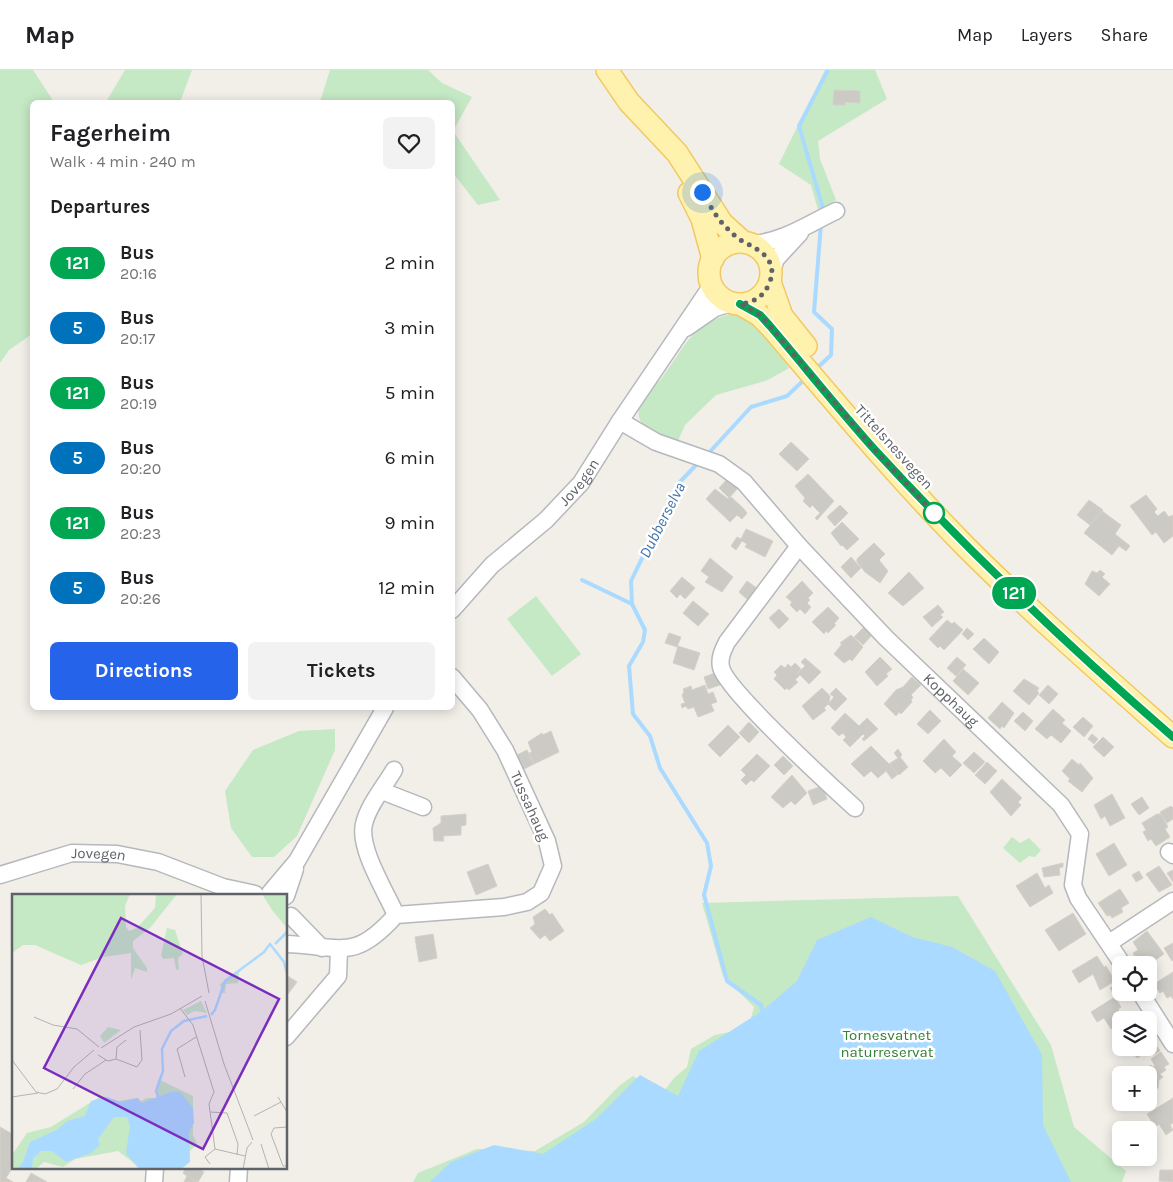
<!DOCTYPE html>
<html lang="en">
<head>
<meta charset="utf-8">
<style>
	:root { --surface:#fff; --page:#f2f2f2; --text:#202124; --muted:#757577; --line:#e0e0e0; --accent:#2563eb }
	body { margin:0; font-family:Karla,sans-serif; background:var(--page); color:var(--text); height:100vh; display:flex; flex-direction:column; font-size:19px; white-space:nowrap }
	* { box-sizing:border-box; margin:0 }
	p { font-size:16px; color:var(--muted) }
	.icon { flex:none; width:28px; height:28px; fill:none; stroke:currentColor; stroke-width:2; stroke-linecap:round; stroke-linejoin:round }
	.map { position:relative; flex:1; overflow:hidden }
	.sheet { position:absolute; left:30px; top:30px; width:425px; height:610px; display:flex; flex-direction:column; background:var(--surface); border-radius:8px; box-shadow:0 2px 12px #0003 }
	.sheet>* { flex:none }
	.badge { padding:0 10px; border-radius:16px; font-size:18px; line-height:32px }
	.buttons { position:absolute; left:1112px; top:886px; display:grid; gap:10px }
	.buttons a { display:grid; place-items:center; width:45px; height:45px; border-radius:8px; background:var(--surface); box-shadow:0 2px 12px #0003; font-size:25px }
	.you { position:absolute; width:25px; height:25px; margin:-12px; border:4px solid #fff; border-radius:50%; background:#1a73e8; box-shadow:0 0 0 8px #1a73e833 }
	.map>.badge { position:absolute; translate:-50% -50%; box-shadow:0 0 0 2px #fff }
	h2 { padding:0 20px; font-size:19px; line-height:45px }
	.round { display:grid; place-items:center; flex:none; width:52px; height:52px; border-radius:8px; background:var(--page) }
	.summary { display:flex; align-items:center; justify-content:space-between; height:85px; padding:0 20px }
	h1 { font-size:24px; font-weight:700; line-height:38px }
	.primary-button { display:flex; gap:10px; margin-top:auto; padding:10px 20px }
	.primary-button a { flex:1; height:58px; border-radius:8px; background:var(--accent); color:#fff; font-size:20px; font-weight:700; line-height:58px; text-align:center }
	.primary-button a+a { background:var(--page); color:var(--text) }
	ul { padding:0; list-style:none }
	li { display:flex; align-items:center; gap:15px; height:65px; padding:0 20px }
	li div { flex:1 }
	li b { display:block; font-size:19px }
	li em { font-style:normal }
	li .badge { min-width:55px; font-weight:700; text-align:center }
	header { display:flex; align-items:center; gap:30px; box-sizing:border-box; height:70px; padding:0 25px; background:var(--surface); border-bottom:1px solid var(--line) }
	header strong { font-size:24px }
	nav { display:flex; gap:28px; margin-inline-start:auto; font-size:18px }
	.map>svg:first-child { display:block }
</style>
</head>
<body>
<header>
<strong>Map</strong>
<nav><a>Map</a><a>Layers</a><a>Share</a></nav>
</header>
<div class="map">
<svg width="1173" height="1112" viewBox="0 0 1173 1112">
	<rect width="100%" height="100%" fill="#f1efe8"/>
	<g fill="#c5e8c5">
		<polygon points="0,0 33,0 54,32 32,32 32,264 9,280 0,293"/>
		<polygon points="125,0 192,0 180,32 106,32"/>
		<polygon points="330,0 428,0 442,13 472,27 453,61 500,130 478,135 453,103 452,32 320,32"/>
		<polygon points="825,0 875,0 887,29 818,71 820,89 836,130 818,140 811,115 779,94"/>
		<path d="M 736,243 L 768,264 L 789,298 L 768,310 L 716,325 L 685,355 L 678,371 C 647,366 624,350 650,319 C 653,315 658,313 661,309 C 686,277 690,252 736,243 Z"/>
		<polygon points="536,526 581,584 552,606 507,549"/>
		<polygon points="335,659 335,680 297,766 274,787 252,787 231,758 225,721 253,680 299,661"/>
		<polygon points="1012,767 1020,773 1029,768 1041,780 1035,787 1029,786 1020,793 1003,778"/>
		<polygon points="958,826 1051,975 1074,1057 1126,1101 1122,1112 413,1112 418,1103 477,1079 535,1081 584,1052 619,1016 633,1006 662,1024 674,1008 687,997 691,979 715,965 735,961 750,952 754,937 723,906 702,833"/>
	</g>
	<polygon fill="#aadaff" points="871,847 912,867 952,877 995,901 1042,985 1043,1055 1071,1112 430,1112 451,1092 494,1075 543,1084 596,1049 640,1005 678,1026 699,981 762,941 797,911 817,870"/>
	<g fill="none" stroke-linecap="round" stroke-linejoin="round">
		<g stroke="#aadaff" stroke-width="4">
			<polyline points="822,142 822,135 799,56 828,0"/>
			<polyline points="815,300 831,285 832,259 814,242 821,154"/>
			<polyline points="706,386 751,337 787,326 806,308"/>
			<polyline points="699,392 678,414 631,511 632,534 645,560 643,572 629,596 633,644 650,666 660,698 707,773 711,796 704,825 727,911 761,935 762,941"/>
			<polyline points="582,510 632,534"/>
		</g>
	</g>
	<g fill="#cccac5" stroke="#d6d1c6">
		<polygon points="834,20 860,21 860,33 845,32 845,35 833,35"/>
		<polygon points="791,372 809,389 797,401 779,384"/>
		<polygon points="808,404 834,431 817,450 815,448 820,443 812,435 810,438 803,431 805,428 795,416"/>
		<polygon points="729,407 739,417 729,428 719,418"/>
		<polygon points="715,419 728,429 731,427 743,438 747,443 742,449 737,445 730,452 706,429"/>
		<polygon points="1146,425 1157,439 1154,442 1158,446 1164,441 1169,447 1173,445 1173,466 1164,473 1156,462 1152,465 1130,436"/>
		<polygon points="1089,430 1103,440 1090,455 1077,445"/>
		<polygon points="840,435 848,443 835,456 827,447"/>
		<polygon points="1102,441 1121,455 1115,464 1130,476 1126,481 1119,476 1112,485 1084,463"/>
		<polygon points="842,452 859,469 847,480 842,475 841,476 831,463"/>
		<polygon points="746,459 773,471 765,487 745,477 747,474 742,471 736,480 731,476 737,467 741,469"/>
		<polygon points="874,473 885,484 879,490 888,501 880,513 865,502 857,492 857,489"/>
		<polygon points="851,487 861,498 851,508 841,497"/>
		<polygon points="710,488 733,507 722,522 705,512 709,507 701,501"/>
		<polygon points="1100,500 1105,504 1102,507 1110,514 1099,526 1085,514 1092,501 1097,503"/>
		<polygon points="909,502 924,518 903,536 888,523"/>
		<polygon points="682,507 695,518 685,529 680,524 677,528 670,521"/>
		<polygon points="747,511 758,519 749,531 739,522"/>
		<polygon points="802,511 813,523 808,528 810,530 807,533 811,537 805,544 800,539 797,542 790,535 792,532 786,527"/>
		<polygon points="693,531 709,544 698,556 683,543"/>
		<polygon points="938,535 944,542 940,545 943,547 932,557 923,547"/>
		<polygon points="828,537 839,548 834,554 836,555 828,563 826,561 824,564 812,552"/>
		<polygon points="779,539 789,549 779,559 769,548"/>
		<polygon points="947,550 952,554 954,552 963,560 944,580 940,576 938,578 929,569"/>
		<polygon points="864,557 872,565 863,575 854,567"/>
		<polygon points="967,558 974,564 968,570 962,564"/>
		<polygon points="669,563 681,567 677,577 665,573"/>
		<polygon points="851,565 863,577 852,591 850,589 844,593 834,584 842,574 840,573"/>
		<polygon points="984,568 999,582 989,594 973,579"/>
		<polygon points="678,576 700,583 694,600 673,593"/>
		<polygon points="880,587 892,599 886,604 888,606 877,616 865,602"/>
		<polygon points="957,587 966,595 956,606 947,598"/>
		<polygon points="805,588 821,602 809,614 798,603 805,596 801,592"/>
		<polygon points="795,593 801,599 797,603 800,605 795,610 798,612 789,620 787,618 785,620 774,609 777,605 774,602 781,595 785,598 788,594 791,597"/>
		<polygon points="963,599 979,613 968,625 953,611"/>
		<polygon points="715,603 720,615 708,619 704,607"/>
		<polygon points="912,607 921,615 911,625 913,627 911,630 912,632 901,644 899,642 896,646 884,634 896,620 903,617"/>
		<polygon points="1024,609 1039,618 1037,621 1039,623 1029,635 1013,621"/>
		<polygon points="705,615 708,624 713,622 717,632 711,634 714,641 698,647 694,637 688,639 686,636 682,638 681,634 685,633 682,625 684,622 683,619 691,616 692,620"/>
		<polygon points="1048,615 1058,624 1049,634 1039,625"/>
		<polygon points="822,618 830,626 829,633 824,638 826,640 813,650 802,636"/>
		<polygon points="836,618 847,629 835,641 828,634 834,627 830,624"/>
		<polygon points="1002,632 1014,643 1004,658 1002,656 1000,659 988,648"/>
		<polygon points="1053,639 1065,650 1062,653 1071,661 1061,673 1051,665 1047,669 1035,659"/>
		<polygon points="930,640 941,651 928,664 917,654"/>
		<polygon points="1023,642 1033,651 1025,661 1014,651"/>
		<polygon points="845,643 859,656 867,648 878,659 864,671 862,669 865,666 863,664 850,677 843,670 846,667 843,663 839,666 831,658"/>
		<polygon points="1083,647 1093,656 1084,667 1073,657"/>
		<polygon points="749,652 759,662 749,673 739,663"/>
		<polygon points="728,655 740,667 720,687 708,675"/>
		<polygon points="551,661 559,682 534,694 529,683 532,682 528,672 542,663 543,665"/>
		<polygon points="1092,664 1098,669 1094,674 1088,669"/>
		<polygon points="1103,667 1114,677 1104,687 1093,677"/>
		<polygon points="944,669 956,682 952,686 962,695 950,707 941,698 935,703 923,691"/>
		<polygon points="871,676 890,695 898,704 892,709 886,701 878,708 871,701 864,707 851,694"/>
		<polygon points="898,679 902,685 900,687 908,697 899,705 889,694 898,688 894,683"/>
		<polygon points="527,680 534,694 522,700 515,686"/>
		<polygon points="974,682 985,692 974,703 963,693"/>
		<polygon points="757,684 770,696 754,712 751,710 746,715 741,710 746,705 741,700"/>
		<polygon points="783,686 793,696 784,705 774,695"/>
		<polygon points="1072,689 1079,695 1080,693 1093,708 1082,722 1068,711 1070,709 1062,701"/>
		<polygon points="987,692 997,701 985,714 975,705"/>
		<polygon points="792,705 807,723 795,735 791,731 783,738 771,727"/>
		<polygon points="1002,709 1022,728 1018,732 1021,735 1011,746 990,722"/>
		<polygon points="822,716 827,729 813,735 808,721"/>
		<polygon points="1112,724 1125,748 1110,756 1105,746 1101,749 1094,735"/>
		<polygon points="1142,727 1149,738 1139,745 1131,734"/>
		<polygon points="1171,736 1173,738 1173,749 1167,753 1160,742"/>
		<polygon points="466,744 466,755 461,756 461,765 443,766 444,771 434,771 433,758 441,753 441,746"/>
		<polygon points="1157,744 1161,744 1168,757 1165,759 1170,767 1156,776 1151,769 1148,771 1143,762 1146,760 1142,753"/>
		<polygon points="1114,773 1127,795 1109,806 1096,784"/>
		<polygon points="1063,793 1063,797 1059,798 1060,805 1044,807 1042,798"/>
		<polygon points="488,794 497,816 476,825 467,802"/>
		<polygon points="1159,796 1172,815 1159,822 1146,804"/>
		<polygon points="1173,800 1173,812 1167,803"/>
		<polygon points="1139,801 1143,808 1136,812 1132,805"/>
		<polygon points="1037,803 1045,818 1049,815 1053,823 1030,837 1016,816"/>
		<polygon points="1120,819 1129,833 1121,838 1123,842 1112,848 1110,845 1107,846 1098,833"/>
		<polygon points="545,839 550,845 552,843 564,861 550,871 545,865 540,869 530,858 535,854 533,847"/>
		<polygon points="1073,843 1086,864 1059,881 1045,860"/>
		<polygon points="1147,861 1164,884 1151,893 1147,887 1138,892 1133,883 1138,880 1133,872"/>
		<polygon points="433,864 437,888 419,892 415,867"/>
		<polygon points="1173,873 1173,890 1172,891 1164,878"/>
		<polygon points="1097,886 1104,897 1106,896 1115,911 1100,920 1093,904 1079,913 1072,901"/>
		<polygon points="1173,902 1173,929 1171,926 1167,928 1163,921 1160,923 1154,914"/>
		<polygon points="286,905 297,912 288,924 286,923"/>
		<polygon points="1118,913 1121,922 1125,924 1117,929 1110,918"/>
		<polygon points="1115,927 1121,937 1118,939 1121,945 1117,947 1121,952 1111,959 1104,948 1097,952 1091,942"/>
		<polygon points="1149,964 1156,976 1137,988 1130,978 1149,978"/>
		<polygon points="1157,976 1160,981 1153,985 1150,980"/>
		<polygon points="1161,982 1169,994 1164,997 1166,1000 1160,1004 1163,1007 1159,1010 1152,997 1155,996 1151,989"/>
		<polygon points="1151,995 1159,1009 1158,1018 1149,1024 1149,1005 1135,1005"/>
		<polygon points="1173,1028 1173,1053 1170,1055 1173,1060 1166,1065 1159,1054 1155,1057 1147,1044"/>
		<polygon points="0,1057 14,1065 14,1095 6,1108 13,1112 0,1112"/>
		<polygon points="186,1098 198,1098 204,1102 198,1112 183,1103"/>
		<polygon points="1160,1100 1173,1100 1173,1112 1159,1111"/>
		<polygon points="31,1103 47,1112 26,1112"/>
		<polygon points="183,1103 198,1112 184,1112 187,1106"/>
	</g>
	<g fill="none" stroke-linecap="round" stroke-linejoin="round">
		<g stroke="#b5b8bc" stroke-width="19">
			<g id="minor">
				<path d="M 752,174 C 783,172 808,154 836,141"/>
				<polyline points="771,203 776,189 800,163"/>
				<polyline points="686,258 715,238 731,233"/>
				<path id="s1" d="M 620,351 L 656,372 L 719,394 L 744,412 L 799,476 L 886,568 L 1061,735 L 1080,764 L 1073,815 L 1078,828 L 1123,895"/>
				<path d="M 799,476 L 727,572 C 723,580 719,588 721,597 C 725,619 833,718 855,738"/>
				<path id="s2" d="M 452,540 L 492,495 L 546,450 L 581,413 L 620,351 L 712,215"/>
				<path d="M 394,700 C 384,717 368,736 364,754 C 358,778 386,822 396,845"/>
				<polyline points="382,721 423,737"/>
				<polyline points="1169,782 1173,785"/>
				<path id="s3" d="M 0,805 L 72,783 L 117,784 L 158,792 L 223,817 L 255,824"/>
				<polyline points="270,823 297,791 385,638"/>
				<polyline points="286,826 295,799"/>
				<polyline points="291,846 322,878"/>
				<polyline points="1109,873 1173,831"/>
				<path d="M 286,874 C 342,876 354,892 396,845 L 504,837 L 527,832 L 541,823 L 553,796 L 547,771 L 505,680 L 480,640 L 452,607"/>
				<polyline points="1140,922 1173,974"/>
				<polyline points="286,967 338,906 339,880"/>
				<polyline points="154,1112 155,1098"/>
				<polyline points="238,1112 239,1098"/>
			</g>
		</g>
		<g stroke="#f2c960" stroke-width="24">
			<g id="major">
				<polyline points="607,0 629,32 677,83 722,153 743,172"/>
				<polyline points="689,123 702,149 713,189"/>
				<circle cx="740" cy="203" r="31"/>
				<polyline points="770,212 782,246 806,276"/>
				<path d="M 740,234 L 759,245 L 770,256 C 834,331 897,407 966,477 C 1032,543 1103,605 1173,667"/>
			</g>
		</g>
		<use href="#minor" stroke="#fff" stroke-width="16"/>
		<use href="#major" stroke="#fff2af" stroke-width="21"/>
	</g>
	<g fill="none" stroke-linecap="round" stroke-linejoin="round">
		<g stroke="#fff" stroke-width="11">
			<path id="line" d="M 740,234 L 760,245 L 770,256 C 805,297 839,340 875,380 C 969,482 1069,577 1173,667"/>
		</g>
		<use href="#line" stroke="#00a651" stroke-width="8"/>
		<path stroke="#5f6368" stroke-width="5" stroke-dasharray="0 9" d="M 702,122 C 709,133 715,146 724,155 C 729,160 737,169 744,172 C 762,181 780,192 768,216 C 762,228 753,232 740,234 L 760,245 L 770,256 L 874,379 L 934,443"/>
	</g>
	<circle fill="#fff" stroke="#00a651" stroke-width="2.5" cx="934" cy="443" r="10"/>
	<g text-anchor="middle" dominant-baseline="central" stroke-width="5" stroke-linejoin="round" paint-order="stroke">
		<g font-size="15" fill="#5f6368" stroke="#fff">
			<text transform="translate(894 377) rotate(48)">Tittelsnesvegen</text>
			<text stroke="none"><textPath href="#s2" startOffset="181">Jovegen</textPath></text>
			<text stroke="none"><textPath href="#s1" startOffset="440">Kopphaug</textPath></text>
			<text transform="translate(530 736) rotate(66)">Tussahaug</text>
			<text stroke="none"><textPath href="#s3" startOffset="102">Jovegen</textPath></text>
		</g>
		<g font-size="15" fill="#348238" stroke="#fff">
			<text x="887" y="965">Tornesvatnet<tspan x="887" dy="17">naturreservat</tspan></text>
		</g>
		<g font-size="16" font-style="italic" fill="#4174aa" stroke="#fff">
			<text transform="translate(662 450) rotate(-63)">Dubberselva</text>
		</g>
	</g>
	<g transform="translate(12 824)">
		<rect width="275" height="275" fill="#f1efe8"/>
		<path d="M 0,0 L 118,0 L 113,12 L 114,33 L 117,37 L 125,34 L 143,14 L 144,0 L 165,0 L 138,34 L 121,47 L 121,54 L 135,74 L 135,78 L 123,74 L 119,86 L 119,59 L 91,63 L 69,71 L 23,51 L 11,51 L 0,59 ZM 250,0 L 275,0 L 275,34 L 260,16 ZM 155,34 L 163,36 L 171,60 L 166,64 L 167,76 L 164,75 L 162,64 L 151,65 L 149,61 ZM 227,77 L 226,89 L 214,90 L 213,99 L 210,99 L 208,90 ZM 189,107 L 195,119 L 183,117 L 175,121 L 171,116 ZM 96,133 L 109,136 L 92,149 L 88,142 ZM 146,185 L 181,202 L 181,241 L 185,250 L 178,257 L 177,268 L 169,275 L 130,275 L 106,257 L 63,265 L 51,273 L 32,268 L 24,275 L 0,275 L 0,261 L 15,239 L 39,233 L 89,202 L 107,207 L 125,204 L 128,208 L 135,204 L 144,204 Z" fill="#c5e8c5"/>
		<path d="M 159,198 L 168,198 L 181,214 L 182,229 L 177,238 L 178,268 L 169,275 L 127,275 L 114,259 L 118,232 L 115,223 L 102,223 L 86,245 L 88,251 L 79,259 L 54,268 L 40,257 L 29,257 L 21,264 L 20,275 L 5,275 L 11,268 L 18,248 L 45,236 L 55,227 L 73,222 L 79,207 L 95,203 L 108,208 L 126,204 L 130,209 Z" fill="#aadaff"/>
		<path fill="none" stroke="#aadaff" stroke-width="2.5" d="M 263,50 L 275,38M 199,121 L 203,116 L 213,87 L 252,58 L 258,50 L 272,68 L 275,80M 147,204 L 144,197 L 151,177 L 150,155 L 159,137 L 172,127 L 195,122"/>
		<path fill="none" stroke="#b3b3b1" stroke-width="1" d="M 189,0 L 190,62 L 197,99M 193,107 L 212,170 L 241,246M 168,114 L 181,131 L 202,198 L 197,210 L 203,255 L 233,262M 22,123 L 41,131 L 65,135 L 87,153M 89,154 L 122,133 L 159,120 L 190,102M 86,161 L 96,167 L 104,165 L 125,173 L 130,166 L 128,136M 104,165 L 105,153 L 114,146M 0,166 L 24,198 L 33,200 L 45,195 L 62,173 L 82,156M 173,183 L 165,155 L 184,143M 61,195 L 73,180 L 94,166M 0,203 L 26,199M 266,203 L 275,218M 198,218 L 215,219 L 226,250 L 225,261M 242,222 L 269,208M 275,233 L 262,234 L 259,240 L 271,272 L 275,272M 249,250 L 257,275M 198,270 L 193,263 L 203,255M 231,275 L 235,254 L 240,248"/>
		<path fill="#7b2cbf" fill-opacity="0.15" stroke="#7b2cbf" stroke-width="2.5" d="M 109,24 L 267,105 L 191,255 L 32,174 Z"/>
		<rect width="275" height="275" fill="none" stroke="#5f6368" stroke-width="2.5"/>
	</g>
</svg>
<div class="buttons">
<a><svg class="icon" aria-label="locate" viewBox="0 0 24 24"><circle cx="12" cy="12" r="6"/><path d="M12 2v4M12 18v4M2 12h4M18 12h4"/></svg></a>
<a><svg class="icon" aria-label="layers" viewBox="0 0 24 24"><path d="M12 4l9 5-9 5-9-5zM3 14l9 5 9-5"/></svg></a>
<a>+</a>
<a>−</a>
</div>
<div class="you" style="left:702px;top:122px"></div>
<b class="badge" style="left:1014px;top:523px;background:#00a651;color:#fff">121</b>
<section class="sheet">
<div class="summary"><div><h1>Fagerheim</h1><p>Walk · 4 min · 240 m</p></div><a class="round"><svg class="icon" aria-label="heart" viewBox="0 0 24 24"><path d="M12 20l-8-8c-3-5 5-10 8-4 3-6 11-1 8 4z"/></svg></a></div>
<h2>Departures</h2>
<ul>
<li><span class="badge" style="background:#00a651;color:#fff">121</span><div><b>Bus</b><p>20:16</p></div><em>2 min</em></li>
<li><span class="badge" style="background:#0072bc;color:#fff">5</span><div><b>Bus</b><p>20:17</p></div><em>3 min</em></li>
<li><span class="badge" style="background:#00a651;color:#fff">121</span><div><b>Bus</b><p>20:19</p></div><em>5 min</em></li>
<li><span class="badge" style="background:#0072bc;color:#fff">5</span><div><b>Bus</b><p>20:20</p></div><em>6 min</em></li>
<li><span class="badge" style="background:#00a651;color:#fff">121</span><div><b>Bus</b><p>20:23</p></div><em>9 min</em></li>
<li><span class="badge" style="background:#0072bc;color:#fff">5</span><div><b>Bus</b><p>20:26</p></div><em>12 min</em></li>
</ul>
<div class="primary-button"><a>Directions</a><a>Tickets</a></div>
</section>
</div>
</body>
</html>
